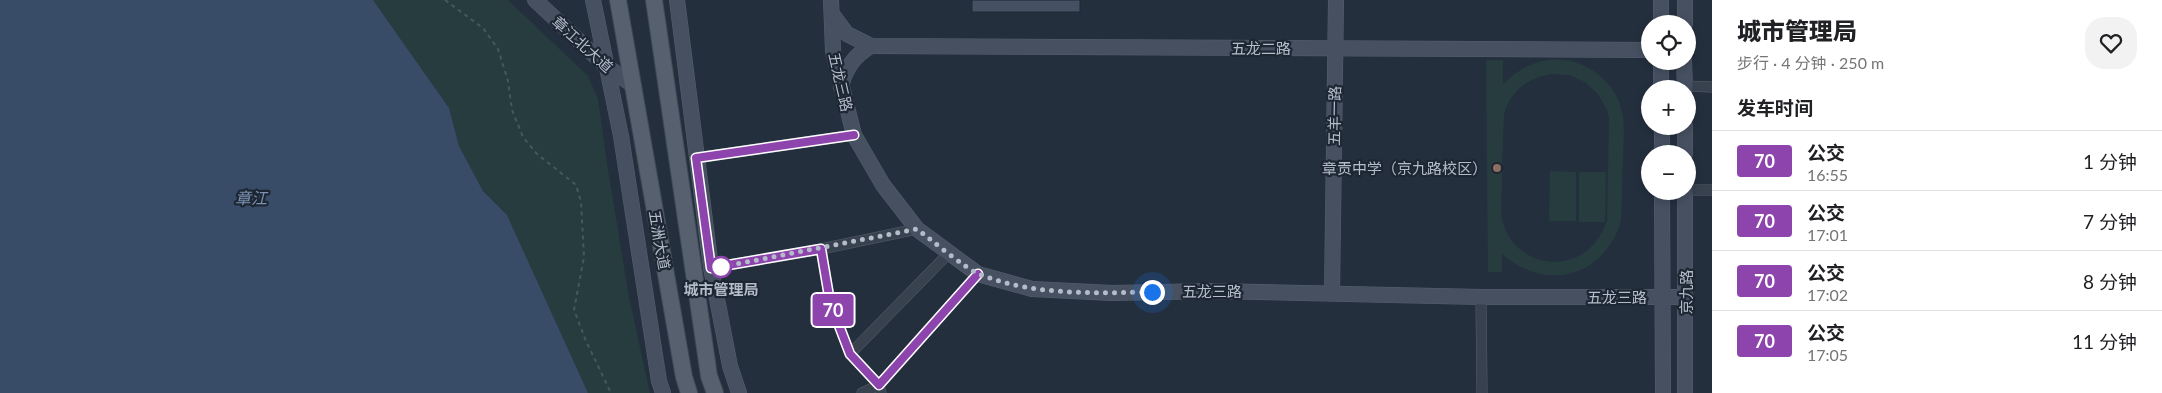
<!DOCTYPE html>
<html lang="zh">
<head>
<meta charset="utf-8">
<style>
	:root { --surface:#fff; --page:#f2f2f2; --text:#202124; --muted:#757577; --line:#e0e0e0 }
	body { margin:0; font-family:Lato,"Noto Sans SC",sans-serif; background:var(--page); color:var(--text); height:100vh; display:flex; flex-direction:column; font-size:19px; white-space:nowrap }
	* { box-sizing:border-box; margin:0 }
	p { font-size:16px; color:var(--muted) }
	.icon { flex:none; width:28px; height:28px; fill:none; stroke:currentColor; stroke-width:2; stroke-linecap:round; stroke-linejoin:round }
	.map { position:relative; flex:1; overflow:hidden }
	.details { display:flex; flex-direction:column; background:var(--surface); width:450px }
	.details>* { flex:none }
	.badge { padding:0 10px; border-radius:4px; font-size:18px; line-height:32px }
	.buttons { position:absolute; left:1641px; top:15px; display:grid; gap:10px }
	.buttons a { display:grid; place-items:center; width:55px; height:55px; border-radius:50%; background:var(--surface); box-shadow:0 2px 8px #0003; font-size:25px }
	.you { position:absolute; width:25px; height:25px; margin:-12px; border:4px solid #fff; border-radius:50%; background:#1a73e8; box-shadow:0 0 0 8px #1a73e833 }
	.map>.badge { position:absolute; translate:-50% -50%; box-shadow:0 0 0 2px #fff }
	h2 { padding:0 25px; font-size:19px; line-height:45px }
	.round { display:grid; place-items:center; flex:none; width:52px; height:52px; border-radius:20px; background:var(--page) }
	.headline { display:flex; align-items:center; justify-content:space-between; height:85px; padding:0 25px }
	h1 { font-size:24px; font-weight:800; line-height:38px }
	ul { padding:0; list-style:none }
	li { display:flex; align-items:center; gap:15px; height:60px; padding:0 25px; border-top:1px solid var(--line) }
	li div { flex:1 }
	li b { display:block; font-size:19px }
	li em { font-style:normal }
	li .badge { min-width:55px; font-weight:700; text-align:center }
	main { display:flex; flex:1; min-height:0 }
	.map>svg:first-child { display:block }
</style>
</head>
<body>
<main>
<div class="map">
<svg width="1712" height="393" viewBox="0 0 1712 393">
	<rect width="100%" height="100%" fill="#242f3e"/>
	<g fill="#263c3f" fill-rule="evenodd">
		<polygon points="373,0 508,0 588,76 598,99 608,170 629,297 650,393 588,393 507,215 483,191 459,146 449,108"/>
		<path d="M 1486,60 L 1503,60 L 1503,84 C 1520,67 1541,57 1565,60 C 1594,64 1620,88 1623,118 C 1625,132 1623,147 1623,160 C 1622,181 1622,201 1621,221 C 1604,278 1545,292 1502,254 L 1502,272 L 1488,272 ZM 1551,74 L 1569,75 L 1585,82 L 1598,94 L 1607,110 L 1609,118 L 1607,221 C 1600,241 1586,257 1564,261 C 1535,266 1507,247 1502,218 C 1500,207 1502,194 1502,183 C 1502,160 1503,137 1504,114 C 1511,91 1527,78 1551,74 Z"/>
		<polygon points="1550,171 1576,172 1576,221 1549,221"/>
		<polygon points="1579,172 1606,172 1605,222 1579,222"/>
	</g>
	<polygon fill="#394c67" points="0,0 373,0 449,108 459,146 483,191 507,215 588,393 0,393"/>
	<rect fill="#455162" stroke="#1f2835" x="972" y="0" width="108" height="12"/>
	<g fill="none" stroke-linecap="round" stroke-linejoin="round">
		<g stroke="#565f6c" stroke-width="11">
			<g id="street">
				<polyline points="1684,86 1712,87"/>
				<polyline points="696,158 854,135"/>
				<polyline points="1688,190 1712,190"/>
				<polyline points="821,249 830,302 850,354 879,385 881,393"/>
				<polyline points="711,268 821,249 917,229"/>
				<polyline points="1481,297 1482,393"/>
				<polyline points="850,354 949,253"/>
				<polyline points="862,393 879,385 978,274"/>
			</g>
		</g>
		<g stroke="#565f6c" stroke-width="16">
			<g id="secondary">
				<polyline points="535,0 606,66 634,86"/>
				<polyline points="593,0 621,136 659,381 663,393"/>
				<polyline points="677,0 711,268 730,366 739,393"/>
				<polyline points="831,0 833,51 854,135 883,185 917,229 978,274 1032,289 1112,293 1212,291 1481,297 1686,297"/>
				<polyline points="1661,0 1661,24"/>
				<polyline points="832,14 847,34 871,46 1650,50"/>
				<polyline points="1685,24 1685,0"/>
				<polyline points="1661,61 1661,89"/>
				<polyline points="1684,61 1685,89"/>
				<path d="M 841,87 C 845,68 855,55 871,46"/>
				<polyline points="1662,126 1662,154"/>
				<polyline points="1685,126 1685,154"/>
				<polyline points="1662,191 1663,393"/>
				<polyline points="1332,293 1336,0"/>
				<polyline points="1685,393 1685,191"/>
			</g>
		</g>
		<g stroke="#414a57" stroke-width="18">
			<g id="primary">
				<polyline points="618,0 684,377 689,393"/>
				<polyline points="654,0 709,376 715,393"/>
			</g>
		</g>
		<polyline stroke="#44595c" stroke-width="2" stroke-dasharray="4 4" stroke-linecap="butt" points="445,0 483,28 498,49 508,81 512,110 523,137 537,154 576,185 581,202 584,257 574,310 586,341 611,393"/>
		<use href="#street" stroke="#38414e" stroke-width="10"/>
		<use href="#secondary" stroke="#465061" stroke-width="15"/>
		<use href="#primary" stroke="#56606e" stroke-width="16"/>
	</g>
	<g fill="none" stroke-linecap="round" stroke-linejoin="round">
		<g stroke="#fff" stroke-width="11">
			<polyline id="line" points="854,135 696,158 711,268 821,249 830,302 850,354 879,385 978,274"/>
		</g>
		<use href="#line" stroke="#8e44ad" stroke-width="8"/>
		<path stroke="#b4bcc9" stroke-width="5" stroke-dasharray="0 9" d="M 721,267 L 917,229 C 933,241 963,267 979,274 C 1033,296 1095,293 1152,292"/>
	</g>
	<circle fill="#8d6e63" stroke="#1d2633" stroke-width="2" cx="1497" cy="168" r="5"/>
	<circle fill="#fff" stroke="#8e44ad" stroke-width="2.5" cx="721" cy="267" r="10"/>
	<g text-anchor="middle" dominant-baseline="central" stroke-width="4.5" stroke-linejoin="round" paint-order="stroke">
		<g font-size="15" fill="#b4bcc9" stroke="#1d2633">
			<text transform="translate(583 44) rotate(42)">章江北大道</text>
			<text x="1261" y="48">五龙二路</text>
			<text transform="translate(841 82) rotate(77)">五龙三路</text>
			<text transform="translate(1334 116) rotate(-89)">五羊一路</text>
			<text transform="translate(660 240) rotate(80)">五洲大道</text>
			<text x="1212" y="291">五龙三路</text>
			<text transform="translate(1686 292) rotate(-90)">京九路</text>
			<text x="1617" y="297">五龙三路</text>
		</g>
		<g font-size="15" fill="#b4bcc9" stroke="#1d2633" text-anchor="end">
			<text x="1487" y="168">章贡中学（京九路校区）</text>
		</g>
		<g font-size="15" font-weight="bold" fill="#b4bcc9" stroke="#1d2633">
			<text x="721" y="289">城市管理局</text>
		</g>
		<g font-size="16" font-style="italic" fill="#7c92b1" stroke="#1d2633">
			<text x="251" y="197">章江</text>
		</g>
	</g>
</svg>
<div class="buttons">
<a><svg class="icon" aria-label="locate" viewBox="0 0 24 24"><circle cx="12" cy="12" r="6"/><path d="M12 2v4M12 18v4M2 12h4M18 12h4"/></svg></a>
<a>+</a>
<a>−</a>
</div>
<div class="you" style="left:1152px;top:292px"></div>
<b class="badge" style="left:833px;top:310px;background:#8e44ad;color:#fff">70</b>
</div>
<section class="details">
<div class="headline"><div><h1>城市管理局</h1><p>步行 · 4 分钟 · 250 m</p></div><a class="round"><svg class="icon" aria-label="heart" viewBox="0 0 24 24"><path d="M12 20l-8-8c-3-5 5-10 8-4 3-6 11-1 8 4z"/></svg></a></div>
<h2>发车时间</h2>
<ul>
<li><span class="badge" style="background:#8e44ad;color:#fff">70</span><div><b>公交</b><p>16:55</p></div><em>1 分钟</em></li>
<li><span class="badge" style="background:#8e44ad;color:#fff">70</span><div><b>公交</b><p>17:01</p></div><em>7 分钟</em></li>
<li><span class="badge" style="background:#8e44ad;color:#fff">70</span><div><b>公交</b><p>17:02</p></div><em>8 分钟</em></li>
<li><span class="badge" style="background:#8e44ad;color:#fff">70</span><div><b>公交</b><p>17:05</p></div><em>11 分钟</em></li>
</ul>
</section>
</main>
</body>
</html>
